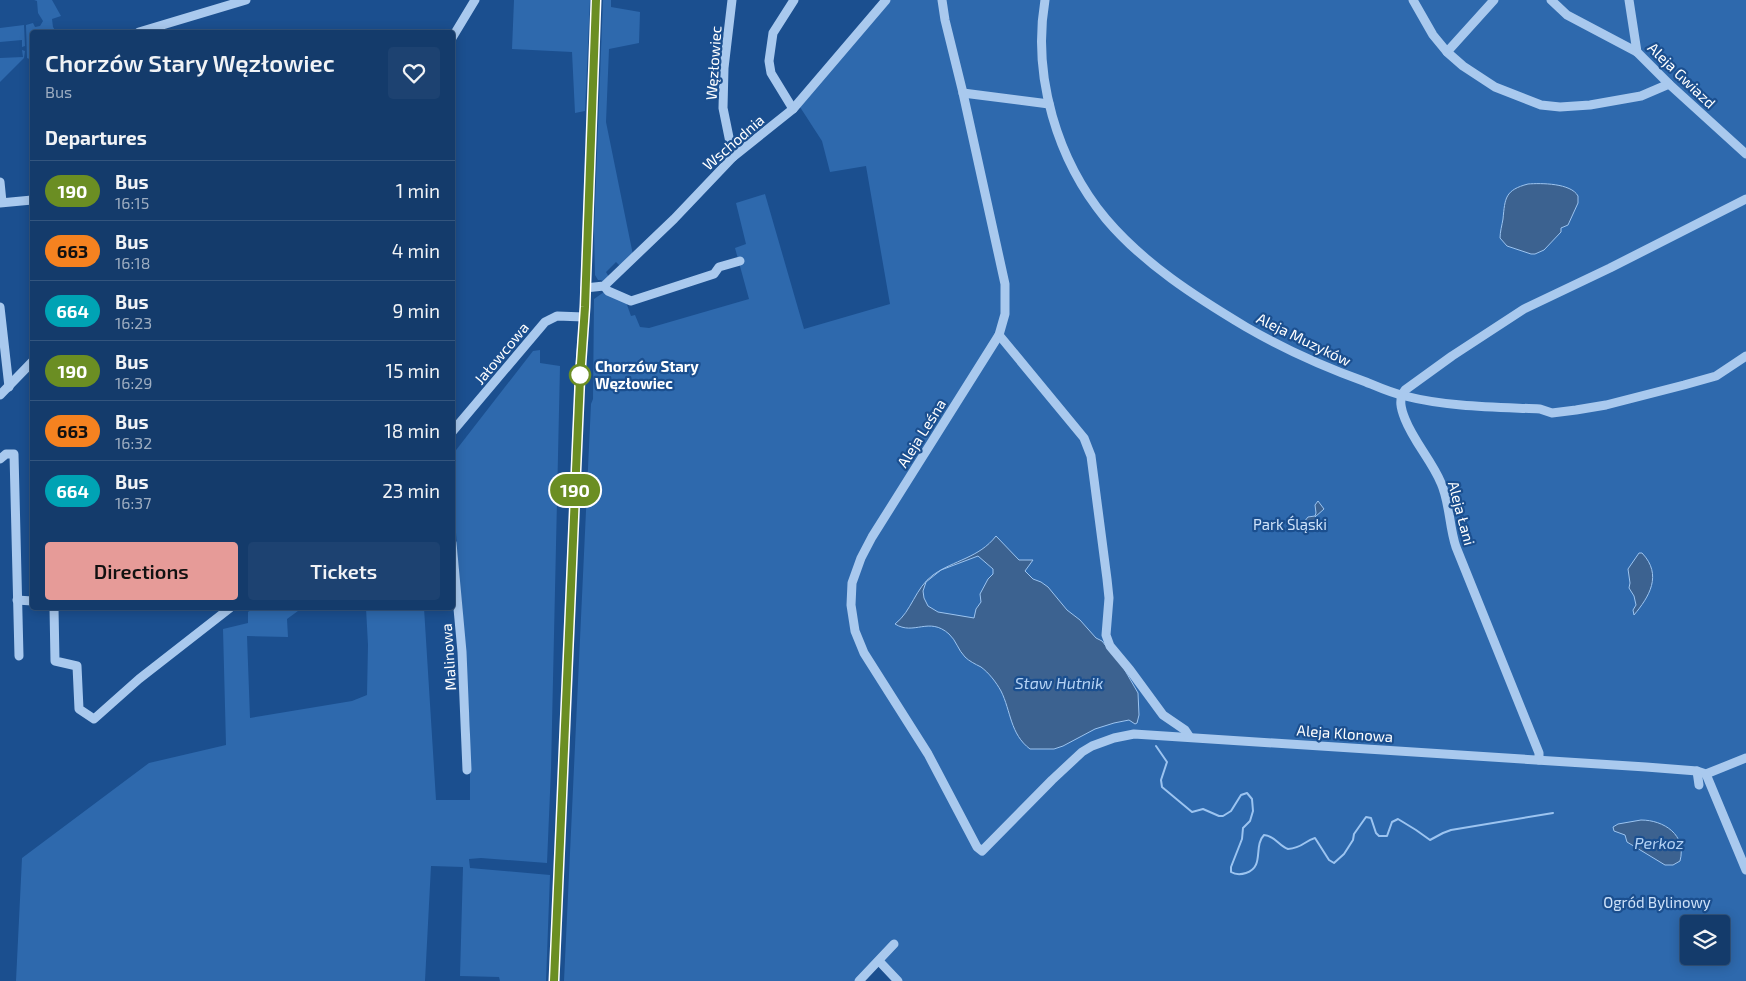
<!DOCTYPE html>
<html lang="en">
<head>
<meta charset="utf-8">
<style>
	:root { --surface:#143b6b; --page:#1d4271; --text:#f1f3f6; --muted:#9dadc1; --line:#33557e; --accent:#e69b98 }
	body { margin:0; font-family:"Exo 2",sans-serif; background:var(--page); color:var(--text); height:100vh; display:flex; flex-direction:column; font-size:19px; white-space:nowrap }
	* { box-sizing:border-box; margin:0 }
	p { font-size:16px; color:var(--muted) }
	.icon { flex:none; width:28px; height:28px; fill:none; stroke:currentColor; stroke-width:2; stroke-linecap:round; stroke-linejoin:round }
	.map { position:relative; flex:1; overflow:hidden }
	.drawer { position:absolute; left:30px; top:30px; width:425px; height:580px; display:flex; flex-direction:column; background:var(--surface); border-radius:5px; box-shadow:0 2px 12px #0003,0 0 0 1px var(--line) }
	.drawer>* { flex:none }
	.badge { padding:0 10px; border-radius:16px; font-size:18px; line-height:32px }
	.buttons { position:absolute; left:1680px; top:915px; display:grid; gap:10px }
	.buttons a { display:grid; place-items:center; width:50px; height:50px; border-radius:5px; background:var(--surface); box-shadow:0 2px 12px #0003,0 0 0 1px var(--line); font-size:25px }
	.map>.badge { position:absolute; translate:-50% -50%; box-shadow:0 0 0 2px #fff }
	h2 { padding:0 15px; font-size:19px; line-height:45px }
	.round { display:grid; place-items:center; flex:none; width:52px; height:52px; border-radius:5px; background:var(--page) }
	.headline { display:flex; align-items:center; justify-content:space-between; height:85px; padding:0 15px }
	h1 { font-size:24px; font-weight:600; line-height:38px }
	.action { display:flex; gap:10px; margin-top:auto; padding:10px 15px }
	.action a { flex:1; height:58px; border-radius:5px; background:var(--accent); color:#111; font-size:20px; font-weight:600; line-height:58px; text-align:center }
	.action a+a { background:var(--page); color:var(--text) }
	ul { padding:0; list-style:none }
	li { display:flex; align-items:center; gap:15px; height:60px; padding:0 15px; border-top:1px solid var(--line) }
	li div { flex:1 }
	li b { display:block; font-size:19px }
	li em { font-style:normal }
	li .badge { min-width:55px; font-weight:700; text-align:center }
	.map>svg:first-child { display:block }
</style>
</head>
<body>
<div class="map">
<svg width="1746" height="981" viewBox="0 0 1746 981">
	<rect width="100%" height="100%" fill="#1b4f8f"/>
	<g fill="#2e69ad" fill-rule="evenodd">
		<polygon points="34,0 52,0 61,16 52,19 53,27 56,32 32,32 32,60 27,58 26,25 33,23 35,27 40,26 43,21 38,13 37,1"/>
		<polygon points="514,0 590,0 585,111 575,113 572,52 512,49"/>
		<polygon points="603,0 611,0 611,7 640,12 639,43 609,49 606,122 633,255 620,266 616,262 606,272 609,277 603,282 601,280 598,280 595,275 594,231"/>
		<path d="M 890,0 L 1746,0 L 1746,981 L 902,981 L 879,958 L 855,981 L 564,981 L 591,404 L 593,399 L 594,299 L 604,292 L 626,302 L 631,316 L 635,315 L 640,327 L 649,328 L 749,299 L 735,248 L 746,244 L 736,203 L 765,194 L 804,329 L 890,304 L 866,166 L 830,172 L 822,141 L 800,107 ZM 1689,924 L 1721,924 L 1721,956 L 1689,956 Z"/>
		<polygon points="24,25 25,46 22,47 22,40 0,42 0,28"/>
		<polygon points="22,50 25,51 24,58 0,82 0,58 23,57"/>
		<polygon points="540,350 540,363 560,366 551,769 547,863 481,858 469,859 470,868 550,875 546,981 500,981 499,977 460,976 463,867 431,866 425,981 16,981 22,858 149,763 226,745 223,629 248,623 248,612 253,608 302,608 287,619 288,637 247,636 250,718 352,701 367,695 368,645 366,608 424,608 436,800 470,800 470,727 453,491 453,454 533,351"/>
	</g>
	<g fill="#3c6290" stroke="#9cc4f0" fill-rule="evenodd">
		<path d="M 1528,184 C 1541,183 1571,183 1578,196 L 1578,203 L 1568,225 L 1561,228 L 1561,232 L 1544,250 L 1535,254 L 1531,254 L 1507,246 L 1500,238 C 1500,232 1502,225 1503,219 C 1505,198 1505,190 1528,184 Z"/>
		<path d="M 1318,501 L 1324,509 L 1315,517 L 1319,520 C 1319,527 1314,531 1308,532 L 1304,528 L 1304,522 L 1308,517 L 1315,516 L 1316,513 L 1315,505 Z"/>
		<path d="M 996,536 L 1019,560 L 1033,560 L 1025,571 L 1033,579 L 1041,582 L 1048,587 L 1067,610 L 1080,620 L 1096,638 L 1102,641 L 1123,667 L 1138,693 L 1139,715 L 1137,723 L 1135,724 L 1129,720 L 1114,723 L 1095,729 L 1063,746 L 1054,749 L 1030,749 C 1010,734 1011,711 1001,691 C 996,682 989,673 981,667 C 975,664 969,661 965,657 C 958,650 956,640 949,634 C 929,616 914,636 895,624 C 912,611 915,588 933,575 C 954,560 979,558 996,536 ZM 978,556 L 993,569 L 993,574 L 988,579 L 980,594 L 981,602 L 976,609 L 974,618 L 938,612 L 928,606 L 924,598 L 923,591 L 926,582 L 941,570 Z"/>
		<path d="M 1639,553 L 1642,553 C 1663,575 1649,597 1634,615 L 1633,610 L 1636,605 L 1634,596 L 1629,588 L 1630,583 L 1628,569 Z"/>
		<path d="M 1641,820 C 1664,820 1687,835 1680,861 L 1673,865 L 1665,865 L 1627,842 L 1625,835 L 1614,831 L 1613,827 L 1618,824 Z"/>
	</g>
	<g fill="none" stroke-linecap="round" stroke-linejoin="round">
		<path stroke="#9cc4f0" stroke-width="2" d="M 1156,746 L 1167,762 L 1161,780 L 1162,787 L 1192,812 L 1203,809 L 1219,816 L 1223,816 L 1231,811 L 1241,795 L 1247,793 L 1252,799 L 1253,811 L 1250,821 L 1243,828 L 1242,839 L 1231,867 L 1231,872 C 1236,875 1240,875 1246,873 C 1265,867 1253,846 1264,835 C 1274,835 1279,846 1288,849 C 1303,848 1304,841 1315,838 L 1329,860 L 1334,863 L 1344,854 L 1353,840 L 1354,834 L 1366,817 L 1371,818 L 1376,833 L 1379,836 L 1387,836 L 1392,822 L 1398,819 L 1416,830 L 1430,840 L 1443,833 L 1451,830 L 1553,813"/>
		<g stroke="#a9c9ee" stroke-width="9">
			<polyline points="732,0 724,68 723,108 733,157"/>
			<polyline points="942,0 945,20 963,93 1005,284 1005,314 999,335 872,537 861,558 852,583 851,605 855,631 864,653 928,754 977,847 982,851 1052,780 1082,752 1092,746 1114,738 1134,734 1646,767 1697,771 1706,774 1746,758"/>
			<path d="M 1045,0 C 1032,76 1057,160 1106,219 C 1144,264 1196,297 1246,327 C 1284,349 1324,367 1366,382 C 1378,387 1391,393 1405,396 C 1448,407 1495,407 1540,409 L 1552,413 L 1576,410 L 1606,405 L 1684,385 L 1716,376 L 1746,356"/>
			<polyline points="1413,0 1433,35 1447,52 1463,66 1495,87 1541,105 1560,107 1590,105 1641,96 1669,84"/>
			<polyline points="1551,0 1567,15 1637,52"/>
			<polyline points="1629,0 1637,52 1669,84 1746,154"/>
			<polyline points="139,32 246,0"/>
			<polyline points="452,38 475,0"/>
			<polyline points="1447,52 1494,0"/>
			<polyline points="963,93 1049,104"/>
			<polyline points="793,109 771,73 769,61 773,33 794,0"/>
			<polyline points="0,182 2,202"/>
			<polyline points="0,203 32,200"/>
			<polyline points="604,286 608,291 631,301 714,274 719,267 740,261"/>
			<polyline points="585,288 604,286 674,219 733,157 793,109 886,0"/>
			<polyline points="0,307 9,387"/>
			<polyline points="999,335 1084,438 1091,456 1107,579 1109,598 1106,635 1110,646 1130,670 1163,715 1185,730 1189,736"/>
			<polyline points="0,395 32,362"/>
			<polyline points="452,432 545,322 557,316 584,317"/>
			<polyline points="0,459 6,454 14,454 19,656"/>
			<polyline points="452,543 462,652 467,770"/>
			<polyline points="17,600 32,601"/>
			<polyline points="54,608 55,661 77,666 79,709 94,719 139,679 230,608"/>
			<path d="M 1539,760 L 1539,753 L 1456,547 C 1449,527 1450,503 1441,483 C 1432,461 1414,442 1405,419 C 1401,409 1398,399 1405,390 L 1452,356 L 1524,309 L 1610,268 L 1746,199"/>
			<polyline points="1697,771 1699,785"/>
			<polyline points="1706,774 1746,870"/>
			<polyline points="879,961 898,981"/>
			<polyline points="554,981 580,366 584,317 596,0"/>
			<polyline points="859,981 894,944"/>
		</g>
	</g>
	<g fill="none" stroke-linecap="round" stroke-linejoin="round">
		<g stroke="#fff" stroke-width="11">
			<polyline id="line" points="554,981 580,378 585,307 596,0"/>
		</g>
		<use href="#line" stroke="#6b8e23" stroke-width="8"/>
	</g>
	<circle fill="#fff" stroke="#6b8e23" stroke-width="2.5" cx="580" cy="375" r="10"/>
	<g text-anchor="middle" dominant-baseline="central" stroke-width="4.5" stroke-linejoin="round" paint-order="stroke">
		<g font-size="15" fill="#fff" stroke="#1b4f8f">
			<text transform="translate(713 63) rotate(-86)">Węzłowiec</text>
			<text transform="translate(1682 75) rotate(44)">Aleja Gwiazd</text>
			<text transform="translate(733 142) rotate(-41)">Wschodnia</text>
			<text transform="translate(1304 339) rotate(26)">Aleja Muzyków</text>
			<text transform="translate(501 353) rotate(-50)">Jałowcowa</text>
			<text transform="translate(921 433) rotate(-58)">Aleja Leśna</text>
			<text transform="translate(1462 513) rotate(75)">Aleja Łani</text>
			<text transform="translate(448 657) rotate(-94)">Malinowa</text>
			<text transform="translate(1345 733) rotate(4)">Aleja Klonowa</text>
		</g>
		<g font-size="15" font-weight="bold" fill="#fff" stroke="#1b4f8f" text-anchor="start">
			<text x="595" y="366">Chorzów Stary<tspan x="595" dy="17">Węzłowiec</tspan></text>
		</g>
		<g font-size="15" fill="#cfe3fa" stroke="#1b4f8f">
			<text x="1290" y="524">Park Śląski</text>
			<text x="1657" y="902">Ogród Bylinowy</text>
		</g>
		<g font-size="16" font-style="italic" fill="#b5d3f5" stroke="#1b4f8f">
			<text x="1059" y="682">Staw Hutnik</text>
			<text x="1659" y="842">Perkoz</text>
		</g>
	</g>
</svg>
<div class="buttons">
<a><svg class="icon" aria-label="layers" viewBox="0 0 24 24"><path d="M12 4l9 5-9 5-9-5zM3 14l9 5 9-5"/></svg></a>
</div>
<b class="badge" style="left:575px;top:490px;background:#6b8e23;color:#fff">190</b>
<section class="drawer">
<div class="headline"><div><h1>Chorzów Stary Węzłowiec</h1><p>Bus</p></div><a class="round"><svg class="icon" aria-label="heart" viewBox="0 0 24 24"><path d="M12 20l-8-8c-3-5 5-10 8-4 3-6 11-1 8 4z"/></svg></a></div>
<h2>Departures</h2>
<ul>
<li><span class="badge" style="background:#6b8e23;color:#fff">190</span><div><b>Bus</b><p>16:15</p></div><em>1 min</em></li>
<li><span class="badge" style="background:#f58220;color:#111">663</span><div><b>Bus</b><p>16:18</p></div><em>4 min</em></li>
<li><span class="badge" style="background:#00a3b4;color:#fff">664</span><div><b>Bus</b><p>16:23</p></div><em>9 min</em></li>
<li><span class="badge" style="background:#6b8e23;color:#fff">190</span><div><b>Bus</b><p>16:29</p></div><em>15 min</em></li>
<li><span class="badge" style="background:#f58220;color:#111">663</span><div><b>Bus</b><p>16:32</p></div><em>18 min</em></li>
<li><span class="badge" style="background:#00a3b4;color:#fff">664</span><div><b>Bus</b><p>16:37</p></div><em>23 min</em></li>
</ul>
<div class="action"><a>Directions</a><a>Tickets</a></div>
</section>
</div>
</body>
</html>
